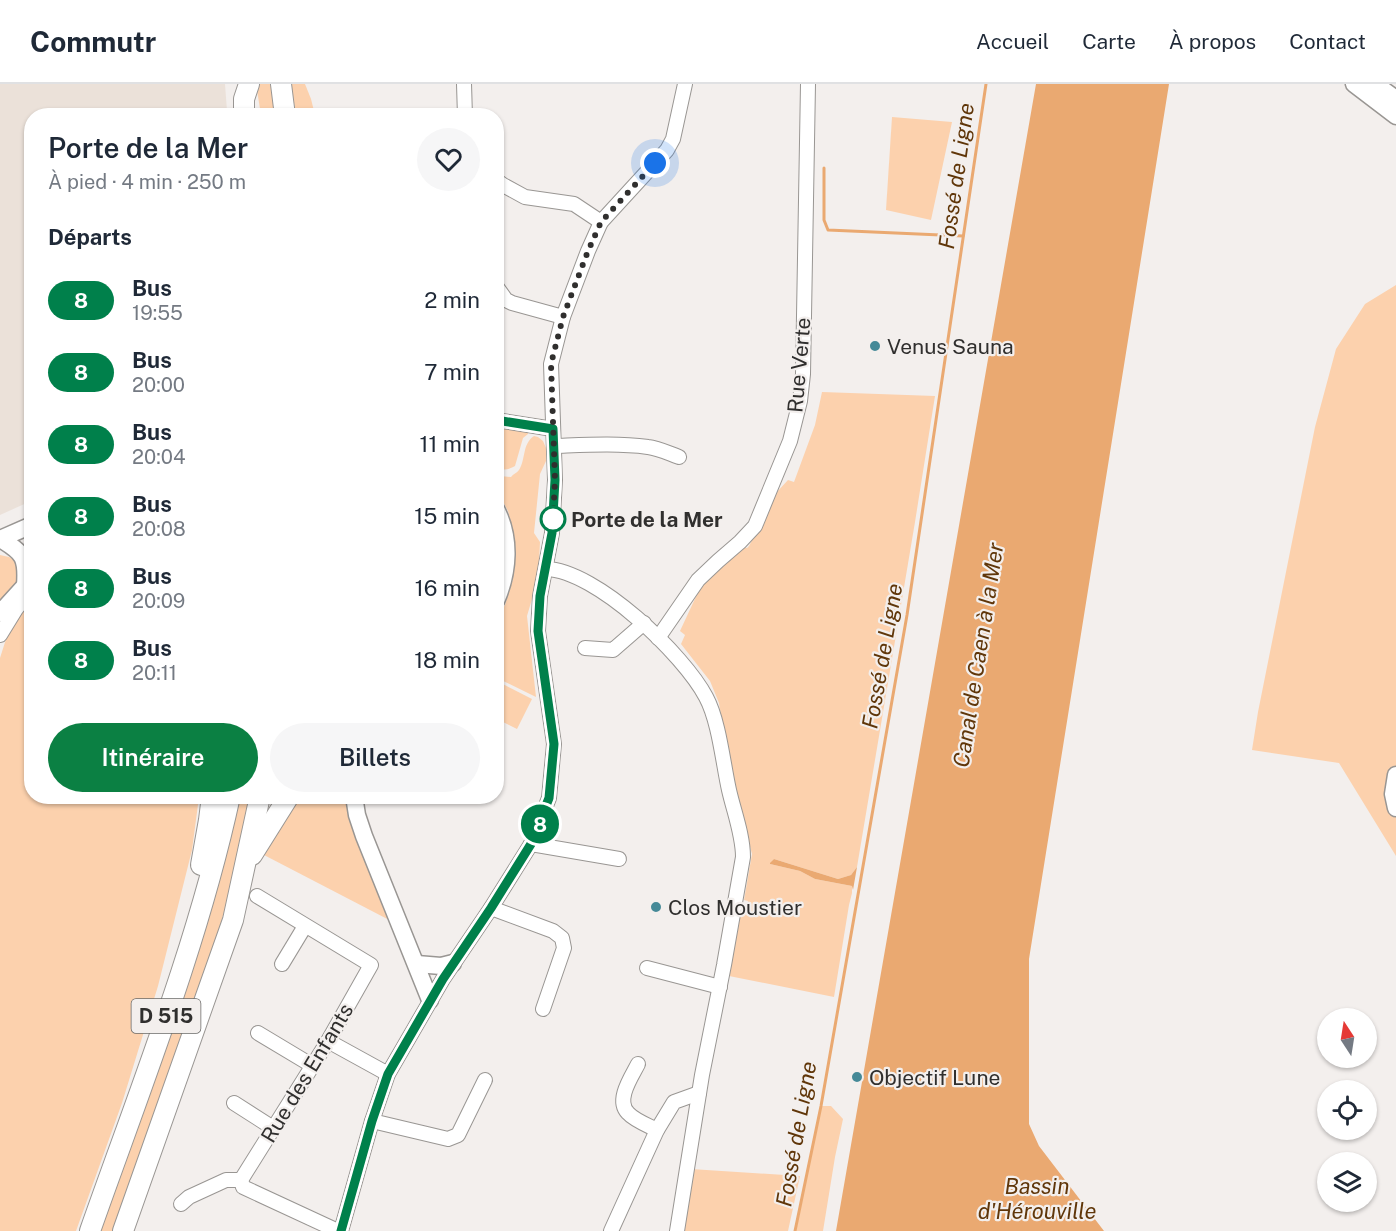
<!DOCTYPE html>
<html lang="fr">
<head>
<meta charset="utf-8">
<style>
	:root { --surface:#fff; --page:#f6f6f7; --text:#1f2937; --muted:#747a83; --line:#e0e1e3; --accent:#0b8043 }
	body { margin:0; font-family:"Public Sans",sans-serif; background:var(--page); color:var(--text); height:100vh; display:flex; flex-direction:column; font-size:22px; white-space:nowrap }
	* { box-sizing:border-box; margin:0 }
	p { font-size:20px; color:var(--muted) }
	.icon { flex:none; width:33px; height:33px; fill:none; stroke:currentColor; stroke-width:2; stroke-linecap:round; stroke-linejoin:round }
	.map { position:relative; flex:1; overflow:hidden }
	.side { position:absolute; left:24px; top:24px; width:480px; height:696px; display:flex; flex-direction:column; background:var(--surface); border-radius:24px; box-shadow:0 2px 4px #0004 }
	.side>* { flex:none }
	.badge { padding:0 12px; border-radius:20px; font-size:21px; line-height:39px }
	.needle { width:39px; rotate:348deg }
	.controls { position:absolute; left:1317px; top:924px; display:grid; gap:12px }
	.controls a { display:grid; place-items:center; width:60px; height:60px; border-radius:50%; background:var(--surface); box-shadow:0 2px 4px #0004; font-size:30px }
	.you { position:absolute; width:30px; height:30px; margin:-15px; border:4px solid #fff; border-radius:50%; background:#1a73e8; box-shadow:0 0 0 9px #1a73e833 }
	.map>.badge { position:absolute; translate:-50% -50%; box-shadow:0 0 0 3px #fff }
	h2 { padding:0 24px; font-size:22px; line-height:54px }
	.round { display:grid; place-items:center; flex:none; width:63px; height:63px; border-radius:32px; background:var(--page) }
	.overview { display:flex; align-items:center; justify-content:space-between; height:102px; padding:0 24px }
	h1 { font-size:28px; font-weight:600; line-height:45px }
	.action { display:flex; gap:12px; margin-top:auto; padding:12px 24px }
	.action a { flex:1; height:69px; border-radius:36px; background:var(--accent); color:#fff; font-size:24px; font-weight:600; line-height:69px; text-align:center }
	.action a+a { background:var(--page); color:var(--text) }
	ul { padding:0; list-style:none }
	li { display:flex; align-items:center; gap:18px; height:72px; padding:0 24px }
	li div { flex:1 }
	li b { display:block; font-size:22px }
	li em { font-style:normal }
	li .badge { min-width:66px; font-weight:700; text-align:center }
	header { display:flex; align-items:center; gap:36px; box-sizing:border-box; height:84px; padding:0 30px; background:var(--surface); border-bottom:2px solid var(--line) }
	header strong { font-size:28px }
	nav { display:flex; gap:33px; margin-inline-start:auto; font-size:21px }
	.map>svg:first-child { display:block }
</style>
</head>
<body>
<header>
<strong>Commutr</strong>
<nav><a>Accueil</a><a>Carte</a><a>À propos</a><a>Contact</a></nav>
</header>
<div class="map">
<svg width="1396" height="1147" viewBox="0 0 1396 1147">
	<rect width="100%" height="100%" fill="#f3efed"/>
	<polygon fill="#ebe1d9" points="0,0 225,0 227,27 226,32 32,32 31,417 0,431"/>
	<g fill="#fcd1ad">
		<polygon points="256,0 274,0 279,31 261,31"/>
		<polygon points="291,0 305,0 311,15 315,31 296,31"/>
		<polygon points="892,33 952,38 931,136 886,126"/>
		<polygon points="1396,201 1396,772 1339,679 1252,666 1258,628 1315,343 1336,265 1365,220"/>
		<polygon points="822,308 935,312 915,438 857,783 851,791 838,795 774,775 770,780 800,787 815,795 852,802 852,809 849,821 834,913 729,892 742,823 747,823 748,817 744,816 752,770 729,683 719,619 710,597 681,560 685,551 680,547 700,504 709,493 743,463 747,464 749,462 776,409 788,396 794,398 815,341"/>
		<path d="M 497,342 L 528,347 L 528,350 L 523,354 L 515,382 C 508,386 503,387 497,383 Z"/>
		<path d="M 534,352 L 538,353 L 543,357 L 546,364 L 546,377 L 540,390 L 534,449 L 540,458 L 539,478 L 532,515 L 527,532 L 536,613 L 497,594 L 497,534 L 505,521 L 513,495 L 515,458 L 508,427 L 497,406 L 496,390 L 500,392 L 511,393 C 513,390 517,389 519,386 C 526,375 522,360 534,352 Z"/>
		<polygon points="0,471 9,473 17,478 19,495 0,518"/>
		<polygon points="31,518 32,712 199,713 192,766 158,902 122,1019 76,1147 0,1147 0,574 7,552 17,536"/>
		<polygon points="497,597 532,615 517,645 497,635"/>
		<polygon points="236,713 254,713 229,811 214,862 117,1147 98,1147"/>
		<polygon points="298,713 348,713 395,839 264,771 278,744"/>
		<polygon points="821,1022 831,1022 843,1035 835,1073 823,1147 796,1147"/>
		<polygon points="691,1085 800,1092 788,1147 681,1147"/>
	</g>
	<g fill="#eaa971">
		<polygon points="1036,0 1169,0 1029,875 1029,1040 1039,1062 1104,1147 836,1147"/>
		<polygon points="774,775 838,795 851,791 857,783 853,806 852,802 815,795 800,787 770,780 770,779"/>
	</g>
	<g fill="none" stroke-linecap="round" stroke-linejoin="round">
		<g stroke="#eaa971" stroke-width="3">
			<polyline points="824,84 824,136 828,146 963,152"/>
			<polyline points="795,1147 821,1022 907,531 986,0"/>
		</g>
		<g stroke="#999693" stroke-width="16">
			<g id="minor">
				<polyline points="464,0 465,32"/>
				<polyline points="496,96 503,101 525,113 574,120 601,138"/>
				<polyline points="496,202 506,216 512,219 563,233"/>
				<polyline points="496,336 553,345"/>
				<path d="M 554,362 C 585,361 617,359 648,363 C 658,364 668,369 679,373"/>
				<path d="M 546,485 C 596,486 684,571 706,613 C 719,637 723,679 729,706 C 734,728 743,751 743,773 L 724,881 L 702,991 L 677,1147"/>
				<polyline points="0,551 16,525 29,509 31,502"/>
				<polyline points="658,554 698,496 718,477 740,458 755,442 790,357 800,317 803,290 808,0"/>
				<polyline points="585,564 613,566 644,539"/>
				<polyline points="531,760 619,775"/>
				<polyline points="491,824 553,847 562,854 564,864 543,925"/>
				<polyline points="282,880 305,842"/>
				<polyline points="647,884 720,903"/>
				<polyline points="258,949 313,982"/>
				<polyline points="328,957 388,990"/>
				<path d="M 638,980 C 632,992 615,1016 628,1029 C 634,1036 649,1042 657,1046"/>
				<polyline points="234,1019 273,1044"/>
				<polyline points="372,1037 448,1055 458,1051 485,996"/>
				<polyline points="241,1096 328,957 371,881 257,812"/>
				<polyline points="241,1096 243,1103 338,1147"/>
				<polyline points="181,1120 189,1113 226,1096 241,1096"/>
				<polyline points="341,1147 372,1037 388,990 443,895 491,824 531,760 549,714 554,660 538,547 540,512 552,449 555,396 551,280 563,233 588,167 601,138 667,66 673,55 685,0"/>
				<polyline points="611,1147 657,1046 674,1018 699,1009"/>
			</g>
		</g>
		<g stroke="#999693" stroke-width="19">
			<g id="major">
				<polyline points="1354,0 1396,32"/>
				<polyline points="1375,0 1396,15"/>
				<path d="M 496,425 C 511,454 509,487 496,517"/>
				<path d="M 0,455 C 24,469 27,474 25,502"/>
				<polyline points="0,455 32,441"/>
				<polyline points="0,529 32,494"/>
				<polyline points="1396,691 1393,710 1396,724"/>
				<polyline points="354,712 357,731 364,752 430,916"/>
				<polyline points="417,880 441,882 453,879"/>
			</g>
		</g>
		<g stroke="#999693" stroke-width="22">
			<g id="highway">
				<polyline points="281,0 285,32"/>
				<polyline points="244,32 244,15 249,0"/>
				<polyline points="252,771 289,712"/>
				<polyline points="201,781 209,736 212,712"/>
				<path d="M 90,1147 C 140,1005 198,860 230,712"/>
				<polyline points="123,1147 233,836 260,712"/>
			</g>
		</g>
		<use href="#minor" stroke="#fff" stroke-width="14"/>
		<use href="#major" stroke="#fff" stroke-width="16"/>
		<use href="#highway" stroke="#fff" stroke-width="20"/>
	</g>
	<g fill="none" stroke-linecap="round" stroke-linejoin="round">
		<g stroke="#fff" stroke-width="14">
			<polyline id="line" points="341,1147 372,1037 388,990 443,895 491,824 531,760 549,714 554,660 538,547 540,512 552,449 555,396 553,345 496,336"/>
		</g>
		<use href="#line" stroke="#00804b" stroke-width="9"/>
		<polyline stroke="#302f2e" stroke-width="6" stroke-dasharray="0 10.8" points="553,435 555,396 551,280 563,233 588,167 601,138 655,79"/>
	</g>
	<g fill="#458997" stroke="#f3efed" stroke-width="2">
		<circle cx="875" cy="262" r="6"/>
		<circle cx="656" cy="823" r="6"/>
		<circle cx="857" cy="993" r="6"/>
	</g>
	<circle fill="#fff" stroke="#00804b" stroke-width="3" cx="553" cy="435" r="12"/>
	<g text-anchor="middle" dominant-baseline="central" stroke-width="4.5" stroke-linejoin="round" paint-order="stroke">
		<rect fill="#f3efed" stroke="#6a6967" stroke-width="1.5" x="131.5" y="915" width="69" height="34" rx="4.5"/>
		<g font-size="20" font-weight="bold" fill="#302f2e">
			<text x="166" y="932">D 515</text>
		</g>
		<g font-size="21" fill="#302f2e" stroke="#f3efed" text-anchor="start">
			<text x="887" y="262">Venus Sauna</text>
			<text x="668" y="823">Clos Moustier</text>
			<text x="869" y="993">Objectif Lune</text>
		</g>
		<g font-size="21" fill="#302f2e" stroke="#f3efed">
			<text transform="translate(799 281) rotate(-85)">Rue Verte</text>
			<text transform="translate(307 989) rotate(-59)">Rue des Enfants</text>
		</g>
		<g font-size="21" font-weight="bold" fill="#302f2e" stroke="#f3efed" text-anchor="start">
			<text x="571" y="435">Porte de la Mer</text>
		</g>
		<g font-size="22" font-style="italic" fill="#603609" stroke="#f3efed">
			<text transform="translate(956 92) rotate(-82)">Fossé de Ligne</text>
			<text transform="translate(978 571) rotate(-81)">Canal de Caen à la Mer</text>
			<text transform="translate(882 572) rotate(-80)">Fossé de Ligne</text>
			<text transform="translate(796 1050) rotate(-80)">Fossé de Ligne</text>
			<text x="1037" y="1102">Bassin<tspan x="1037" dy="25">d'Hérouville</tspan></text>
		</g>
	</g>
</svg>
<div class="controls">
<a><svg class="needle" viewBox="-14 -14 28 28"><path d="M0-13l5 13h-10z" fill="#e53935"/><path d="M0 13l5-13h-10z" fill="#747a83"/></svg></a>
<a><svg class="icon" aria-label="locate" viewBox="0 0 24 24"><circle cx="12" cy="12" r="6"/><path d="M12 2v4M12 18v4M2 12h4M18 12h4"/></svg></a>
<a><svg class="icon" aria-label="layers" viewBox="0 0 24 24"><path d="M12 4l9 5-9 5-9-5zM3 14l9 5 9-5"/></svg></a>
</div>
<div class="you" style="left:655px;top:79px"></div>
<b class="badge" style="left:540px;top:740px;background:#00804b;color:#fff">8</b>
<section class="side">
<div class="overview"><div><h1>Porte de la Mer</h1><p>À pied · 4 min · 250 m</p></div><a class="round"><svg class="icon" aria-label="heart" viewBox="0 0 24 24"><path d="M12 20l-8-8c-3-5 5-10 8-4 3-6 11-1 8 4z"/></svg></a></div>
<h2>Départs</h2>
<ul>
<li><span class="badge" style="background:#00804b;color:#fff">8</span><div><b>Bus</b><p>19:55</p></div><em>2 min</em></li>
<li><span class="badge" style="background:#00804b;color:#fff">8</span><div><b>Bus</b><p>20:00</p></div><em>7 min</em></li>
<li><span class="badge" style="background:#00804b;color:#fff">8</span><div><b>Bus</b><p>20:04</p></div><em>11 min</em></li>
<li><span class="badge" style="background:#00804b;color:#fff">8</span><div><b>Bus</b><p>20:08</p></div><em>15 min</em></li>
<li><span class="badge" style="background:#00804b;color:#fff">8</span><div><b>Bus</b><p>20:09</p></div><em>16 min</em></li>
<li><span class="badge" style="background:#00804b;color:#fff">8</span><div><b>Bus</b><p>20:11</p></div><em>18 min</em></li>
</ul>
<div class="action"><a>Itinéraire</a><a>Billets</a></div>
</section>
</div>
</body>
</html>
